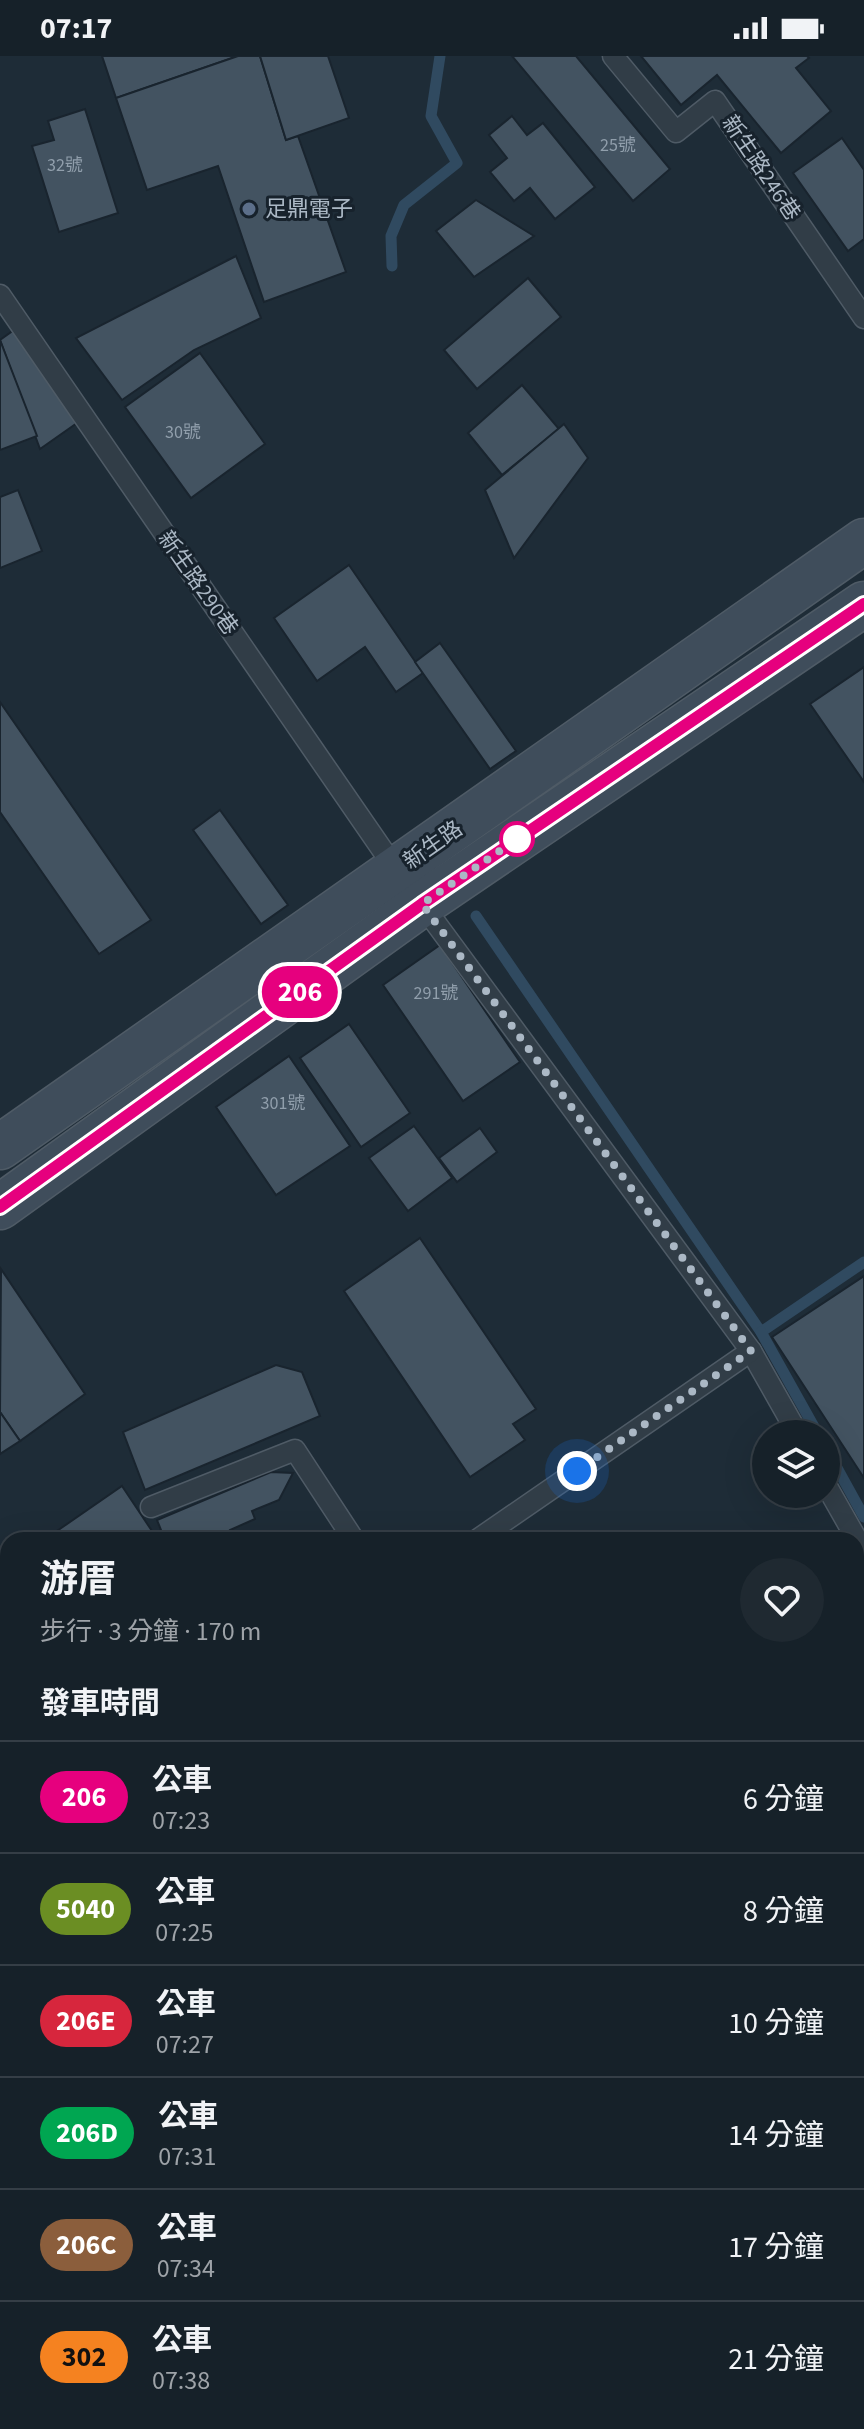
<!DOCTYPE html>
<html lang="zh-TW">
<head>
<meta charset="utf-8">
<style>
	:root { --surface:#162129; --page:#1f2931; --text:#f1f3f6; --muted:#9ea3a8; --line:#353e46 }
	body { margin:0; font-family:"Source Sans 3","Noto Sans TC",sans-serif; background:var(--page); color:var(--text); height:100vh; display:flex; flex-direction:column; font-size:30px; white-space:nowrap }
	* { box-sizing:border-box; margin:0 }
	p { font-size:26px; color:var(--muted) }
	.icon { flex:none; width:44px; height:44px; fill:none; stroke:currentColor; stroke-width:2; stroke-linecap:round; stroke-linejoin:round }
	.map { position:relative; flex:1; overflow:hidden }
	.details { position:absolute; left:0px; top:1476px; width:864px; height:898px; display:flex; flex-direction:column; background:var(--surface); border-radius:24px 24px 0 0; box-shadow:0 8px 32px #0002,0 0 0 2px var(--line) }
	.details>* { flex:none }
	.badge { padding:0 16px; border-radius:26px; font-size:28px; line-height:52px }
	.controls { position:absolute; left:752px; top:1364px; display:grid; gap:16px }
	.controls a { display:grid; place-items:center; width:88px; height:88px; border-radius:50%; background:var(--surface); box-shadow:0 8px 32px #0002,0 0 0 2px var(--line); font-size:40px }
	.you { position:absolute; width:40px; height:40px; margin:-20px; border:6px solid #fff; border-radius:50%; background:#1a73e8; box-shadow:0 0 0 12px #1a73e833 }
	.map>.badge { position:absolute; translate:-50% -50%; box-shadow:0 0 0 4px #fff }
	h2 { padding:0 40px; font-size:30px; line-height:72px }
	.round { display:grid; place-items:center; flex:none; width:84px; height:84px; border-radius:42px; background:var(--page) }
	.head { display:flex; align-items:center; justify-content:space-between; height:136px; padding:0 40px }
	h1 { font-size:38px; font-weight:700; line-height:60px }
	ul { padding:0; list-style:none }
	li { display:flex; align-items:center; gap:24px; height:112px; padding:0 40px; border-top:2px solid var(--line) }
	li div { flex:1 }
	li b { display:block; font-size:30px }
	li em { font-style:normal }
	li .badge { min-width:88px; font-weight:700; text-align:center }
	.status { display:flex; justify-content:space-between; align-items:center; height:56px; padding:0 40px; background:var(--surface); direction:ltr }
	.status svg { height:22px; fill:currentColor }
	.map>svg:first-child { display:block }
</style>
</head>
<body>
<div class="status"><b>07:17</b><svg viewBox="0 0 49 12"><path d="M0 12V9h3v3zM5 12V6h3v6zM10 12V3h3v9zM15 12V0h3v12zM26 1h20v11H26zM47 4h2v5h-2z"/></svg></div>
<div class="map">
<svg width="864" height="2373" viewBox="0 0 864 2373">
	<rect width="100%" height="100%" fill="#1e2c37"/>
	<polygon fill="#203838" points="864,1573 864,1778 856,1768 856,1578"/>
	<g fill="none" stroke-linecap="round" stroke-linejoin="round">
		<g stroke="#304a60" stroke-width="11">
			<polyline points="392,210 391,180 404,149 457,107 431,60 440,0"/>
			<polyline points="476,860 761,1276 864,1206"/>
			<polyline points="761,1276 818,1378"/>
			<polyline points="826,1392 864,1461"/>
			<polyline points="0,1835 8,1830"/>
			<polyline points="856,1858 864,1868"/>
			<polyline points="0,2202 8,2184"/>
		</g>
	</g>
	<g fill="#435361" stroke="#19242e" stroke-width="2">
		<polygon points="102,0 238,0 116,42"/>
		<polygon points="238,0 260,0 286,84 298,80 346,216 264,246 218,110 147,134 116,42"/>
		<polygon points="260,0 328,0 349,62 286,84"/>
		<polygon points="512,0 576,0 670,113 633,145"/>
		<polygon points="641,0 807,0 809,2 796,12 831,55 781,97 717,19 681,49"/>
		<polygon points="85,53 118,157 59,176 32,90 54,84 48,65"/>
		<polygon points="512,60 527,79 543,67 595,131 555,163 530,132 514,145 490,116 507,102 489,79"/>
		<polygon points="842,82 864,114 864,183 848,195 793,117"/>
		<polygon points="476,144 534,180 474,221 436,175"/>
		<polygon points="236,200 261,262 194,294 122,344 76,282"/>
		<polygon points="528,222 561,261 477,333 444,294"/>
		<polygon points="14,274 77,367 40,393 0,284"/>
		<polygon points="0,284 37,380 0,394"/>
		<polygon points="200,297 265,388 191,442 125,351"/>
		<polygon points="522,329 559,373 502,419 468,377"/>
		<polygon points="564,368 588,402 514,502 485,434"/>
		<polygon points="18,434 42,495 0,512 0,441"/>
		<polygon points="349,509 423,617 396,636 365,591 317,625 274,562"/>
		<polygon points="440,587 516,695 490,713 415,606"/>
		<polygon points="864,611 864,726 810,648"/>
		<polygon points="0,646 151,864 99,898 0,756"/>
		<polygon points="220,754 288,849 261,868 193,774"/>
		<polygon points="440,889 520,1006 463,1045 383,929"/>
		<polygon points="349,968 410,1057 361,1091 300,1002"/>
		<polygon points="289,1000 350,1090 276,1139 216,1051"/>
		<polygon points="414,1070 452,1122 408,1155 369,1102"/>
		<polygon points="480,1072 497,1096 457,1126 439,1102"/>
		<polygon points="420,1182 536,1353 513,1368 525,1384 470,1421 344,1235"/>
		<polygon points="1,1213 85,1338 20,1385 0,1356"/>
		<polygon points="864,1220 864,1422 772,1281"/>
		<polygon points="276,1309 302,1316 320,1360 145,1434 123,1376"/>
		<polygon points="0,1356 20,1385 0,1398"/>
		<polygon points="271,1416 293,1417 279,1444 252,1455 255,1463 230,1474 232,1480 222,1484 165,1484 157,1464"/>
		<polygon points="122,1430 158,1484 59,1484 54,1477"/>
	</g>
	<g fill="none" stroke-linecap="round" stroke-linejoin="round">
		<g stroke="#4f5b66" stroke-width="23">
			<g id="lane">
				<polyline points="613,0 676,76 715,45 864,262"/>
				<polyline points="0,239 399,818"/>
				<polyline points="418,843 751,1295 798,1378"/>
				<polyline points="826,1429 864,1496"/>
				<polyline points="151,1451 295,1394 354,1484"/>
				<polyline points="477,1484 751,1295"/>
				<polyline points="0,1816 8,1810"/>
				<polyline points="856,2063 864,2062"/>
			</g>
		</g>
		<g stroke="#4f5b66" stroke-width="47">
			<g id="secondary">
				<polyline points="0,1091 864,485"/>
				<polyline points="0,1151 422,848 864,548"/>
			</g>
		</g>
		<use href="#lane" stroke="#313d47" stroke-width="20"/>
		<use href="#secondary" stroke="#3f4d5b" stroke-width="44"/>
	</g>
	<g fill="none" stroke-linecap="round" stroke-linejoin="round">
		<g stroke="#fff" stroke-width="18">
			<polyline id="line" points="0,1151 422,848 864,548"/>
		</g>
		<use href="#line" stroke="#e6007e" stroke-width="12"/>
		<polyline stroke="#abb8c5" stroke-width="8" stroke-dasharray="0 14.4" points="517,783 526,777 422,848 751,1295 577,1415"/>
	</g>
	<circle fill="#5c6f8a" stroke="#17222c" stroke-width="3" cx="249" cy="153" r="8"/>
	<circle fill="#fff" stroke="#e6007e" stroke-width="4" cx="517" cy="783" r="16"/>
	<g text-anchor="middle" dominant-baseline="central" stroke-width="6" stroke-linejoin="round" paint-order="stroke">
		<g font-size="18" fill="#919fac">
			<text x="618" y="89">25號</text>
			<text x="65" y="109">32號</text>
			<text x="183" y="376">30號</text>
			<text x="436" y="937">291號</text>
			<text x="283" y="1047">301號</text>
		</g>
		<g font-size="22" fill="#abb8c5" stroke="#17222c">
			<text transform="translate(761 112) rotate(56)">新生路246巷</text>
			<text transform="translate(198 527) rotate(55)">新生路290巷</text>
			<text transform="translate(433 789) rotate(-35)">新生路</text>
		</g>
		<g font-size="22" fill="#abb8c5" stroke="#17222c" text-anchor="start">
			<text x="265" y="153">足鼎電子</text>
		</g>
	</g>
</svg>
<div class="controls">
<a><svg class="icon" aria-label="layers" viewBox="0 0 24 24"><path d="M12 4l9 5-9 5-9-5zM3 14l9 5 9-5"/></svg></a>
</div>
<div class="you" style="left:577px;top:1415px"></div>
<b class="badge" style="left:300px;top:936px;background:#e6007e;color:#fff">206</b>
<section class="details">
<div class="head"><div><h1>游厝</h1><p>步行 · 3 分鐘 · 170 m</p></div><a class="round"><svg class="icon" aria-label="heart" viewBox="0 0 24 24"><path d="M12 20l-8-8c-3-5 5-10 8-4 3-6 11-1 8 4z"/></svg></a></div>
<h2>發車時間</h2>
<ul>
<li><span class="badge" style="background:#e6007e;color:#fff">206</span><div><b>公車</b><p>07:23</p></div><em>6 分鐘</em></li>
<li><span class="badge" style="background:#6b8e23;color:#fff">5040</span><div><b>公車</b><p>07:25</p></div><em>8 分鐘</em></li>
<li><span class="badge" style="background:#d7263d;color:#fff">206E</span><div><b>公車</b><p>07:27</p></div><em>10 分鐘</em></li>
<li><span class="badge" style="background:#00a651;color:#fff">206D</span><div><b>公車</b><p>07:31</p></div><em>14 分鐘</em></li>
<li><span class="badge" style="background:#8b5e3c;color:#fff">206C</span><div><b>公車</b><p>07:34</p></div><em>17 分鐘</em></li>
<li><span class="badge" style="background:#f58220;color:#111">302</span><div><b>公車</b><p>07:38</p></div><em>21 分鐘</em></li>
</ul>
</section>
</div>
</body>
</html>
